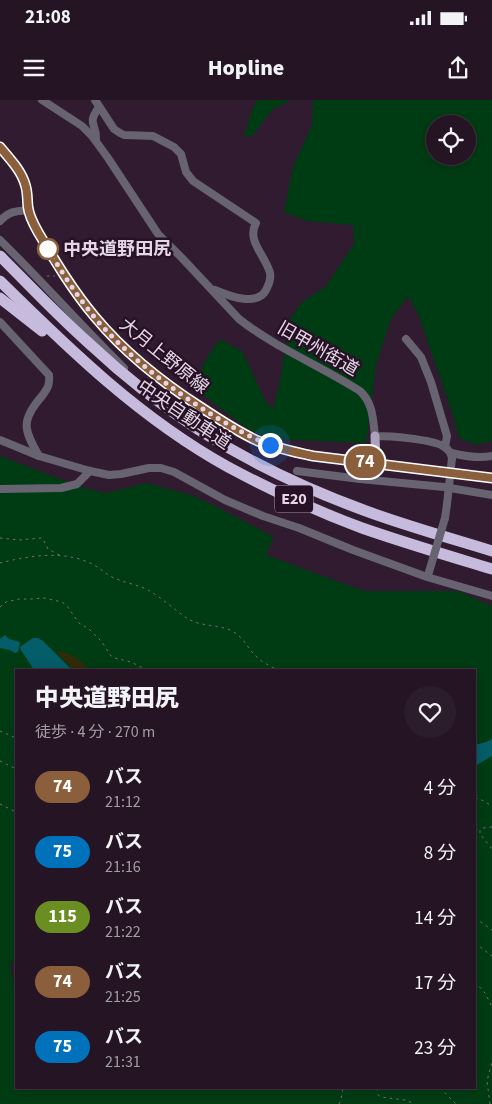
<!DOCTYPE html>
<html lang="ja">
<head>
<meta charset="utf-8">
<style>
	:root { --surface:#241424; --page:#2c1d2c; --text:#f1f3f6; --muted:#a39ea6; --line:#413341 }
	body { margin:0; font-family:"Source Sans 3","Noto Sans JP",sans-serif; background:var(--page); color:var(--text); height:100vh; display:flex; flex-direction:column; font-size:19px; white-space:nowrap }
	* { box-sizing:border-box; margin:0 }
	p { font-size:16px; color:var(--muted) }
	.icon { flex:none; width:28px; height:28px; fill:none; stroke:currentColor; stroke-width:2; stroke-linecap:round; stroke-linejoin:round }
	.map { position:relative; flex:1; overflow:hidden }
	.details { position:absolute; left:15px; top:569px; width:461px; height:420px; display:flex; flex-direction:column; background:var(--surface); border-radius:0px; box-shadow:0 2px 12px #0003,0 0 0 1px var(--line) }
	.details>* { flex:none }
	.badge { padding:0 10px; border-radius:16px; font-size:18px; line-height:32px }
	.controls { position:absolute; left:426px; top:15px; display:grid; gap:10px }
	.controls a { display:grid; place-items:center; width:50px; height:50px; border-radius:50%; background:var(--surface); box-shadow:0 2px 12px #0003,0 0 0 1px var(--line); font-size:25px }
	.you { position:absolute; width:25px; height:25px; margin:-12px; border:4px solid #fff; border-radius:50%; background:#1a73e8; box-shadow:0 0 0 8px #1a73e833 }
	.map>.badge { position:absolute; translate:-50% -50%; box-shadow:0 0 0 2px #fff }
	.round { display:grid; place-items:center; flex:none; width:52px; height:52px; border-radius:26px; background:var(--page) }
	.overview { display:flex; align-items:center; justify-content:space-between; height:85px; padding:0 20px }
	h1 { font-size:24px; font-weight:800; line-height:38px }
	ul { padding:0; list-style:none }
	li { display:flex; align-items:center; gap:15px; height:65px; padding:0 20px }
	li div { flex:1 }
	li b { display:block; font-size:19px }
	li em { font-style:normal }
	li .badge { min-width:55px; font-weight:700; text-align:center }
	.status { display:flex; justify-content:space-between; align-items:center; height:35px; padding:0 25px; background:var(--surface); direction:ltr }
	.status svg { height:14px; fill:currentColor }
	header { display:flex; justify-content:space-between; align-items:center; height:65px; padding:0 20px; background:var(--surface); font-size:22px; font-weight:800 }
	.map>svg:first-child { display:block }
</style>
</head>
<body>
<div class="status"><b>21:08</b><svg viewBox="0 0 49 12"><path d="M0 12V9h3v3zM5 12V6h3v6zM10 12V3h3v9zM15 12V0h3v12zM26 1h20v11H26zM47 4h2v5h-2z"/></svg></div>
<header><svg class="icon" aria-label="menu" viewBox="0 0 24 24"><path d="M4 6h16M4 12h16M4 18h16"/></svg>Hopline<svg class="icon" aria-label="share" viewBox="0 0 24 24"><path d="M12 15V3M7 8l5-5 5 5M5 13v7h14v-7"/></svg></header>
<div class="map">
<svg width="492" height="1004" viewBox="0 0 492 1004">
	<rect width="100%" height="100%" fill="#301b30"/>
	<g fill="#003c13" fill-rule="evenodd">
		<polygon points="257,0 291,0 272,10 253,35 244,37 251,13"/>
		<path d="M 313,0 L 492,0 L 492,341 L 476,345 L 459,338 L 452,312 L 418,214 L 408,196 L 391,219 L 376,265 L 366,343 L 270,339 L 248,329 L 192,287 L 208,256 L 220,239 L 242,251 L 266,302 L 273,309 L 279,286 L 290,219 L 302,202 L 325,187 L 354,144 L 353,125 L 307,121 L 284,112 L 293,67 L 312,25 ZM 435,24 L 468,24 L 468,56 L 435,56 Z"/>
		<path d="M 0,356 L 84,388 L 106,393 L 147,383 L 191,395 L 215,406 L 274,437 L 266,455 L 364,491 L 458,491 L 492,506 L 492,1004 L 0,1004 ZM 16,570 L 475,570 L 475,988 L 16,988 L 16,886 L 12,875 L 10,861 L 16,865 Z"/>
	</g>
	<path fill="#332a09" d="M 60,551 C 71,555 83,559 88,570 L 74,570 L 58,554 L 58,552 Z"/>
	<g fill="#055d69">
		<polygon points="5,535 9,539 20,542 18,552 15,553 10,550 0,548 0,539"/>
		<polygon points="33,538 38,538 43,541 72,570 34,570 21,550 20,547"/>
		<polygon points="492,639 492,656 475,666 475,645 486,642"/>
	</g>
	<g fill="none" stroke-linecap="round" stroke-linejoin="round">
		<g stroke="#7a687a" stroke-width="1" stroke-dasharray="2.5 4" stroke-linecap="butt">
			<polyline points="47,176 55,176"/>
			<polyline points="0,438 19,440 41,438 43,439 48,449 61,456"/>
			<path d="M 0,463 C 28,456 62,450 90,463 C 98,466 104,473 112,477 C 124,483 136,484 148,490 C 162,498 175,510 188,519 C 202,527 218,524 232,531 C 246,539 247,549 258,558 C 263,563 271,566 277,570"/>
			<polyline points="0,507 6,502 19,499 31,499 44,498 62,502 67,506 79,523 89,529 102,542 111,556 115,558 131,562 143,568 153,570"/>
			<polyline points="0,631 16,638"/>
			<polyline points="0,661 16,669"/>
			<polyline points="475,698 480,699 492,706"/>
			<polyline points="0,704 16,712"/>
			<polyline points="492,727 483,728 480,730 480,734 492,749"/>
			<polyline points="475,729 479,730"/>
			<polyline points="475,818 492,830"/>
			<polyline points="475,843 492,856"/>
			<polyline points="475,882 485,893 492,907"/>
			<polyline points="377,988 378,995 381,997 405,1000 415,1004"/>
			<polyline points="440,988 456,1004"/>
			<polyline points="339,1004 341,1000 343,988"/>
			<polyline points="490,1004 487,981 492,962"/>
		</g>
		<g stroke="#686370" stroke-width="8">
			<path d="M 42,0 L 82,26 L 92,36 L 108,58 L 158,134 L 182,158 L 239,219 C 276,248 321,266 360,291 C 373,303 373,319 375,336 C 390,336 430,339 443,346 C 448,349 451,352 452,358"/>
			<path d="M 95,0 L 114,29 L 120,33 L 124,35 L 153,36 L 174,47 L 181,54 L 186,72 L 193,81 L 256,123 C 246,141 266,156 270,173 C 271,178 269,184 267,188 C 259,208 229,196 215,190"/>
			<path d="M 96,40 C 97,22 86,26 99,7"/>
			<path d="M 0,121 C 9,111 16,111 29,110"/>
			<path d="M 0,140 C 42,181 81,226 124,268"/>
			<path d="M 0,222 L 49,275 C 50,284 48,288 42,296 C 21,320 23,329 39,356"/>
			<polyline points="406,239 421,257 431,282 447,336 445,347"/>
			<polyline points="0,340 39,356 90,371 109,375 121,374 149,368 161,368 174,372 225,400 263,416 299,428 353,450 427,477 492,496"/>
			<path d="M 451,353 C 464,356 479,359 492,356"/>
			<polyline points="297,371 360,379 444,387 492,395"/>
			<polyline points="0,389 61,388 77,384 90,371"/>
			<polyline points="445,418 447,404"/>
		</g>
		<g stroke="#aca2be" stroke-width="9">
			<path d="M 0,47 C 9,58 21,70 25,84 C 28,92 27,99 28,107 C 30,115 34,125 38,132 C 55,161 73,191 95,217 C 126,254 165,284 205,310 C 222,321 239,333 258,341 C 276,348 294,352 313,356 L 492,378"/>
			<polyline points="375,336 376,364"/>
		</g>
		<g stroke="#c7bbdd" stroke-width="11">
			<path d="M 0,156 C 30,186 60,218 92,246 C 125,277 161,305 199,330 C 251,363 308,390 366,411 C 407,426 450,438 492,451"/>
			<path d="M 0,181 C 70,250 141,319 228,367 C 271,390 316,411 362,428 C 405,443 449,456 492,469"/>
			<polyline points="0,198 42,231"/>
		</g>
		<g stroke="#686370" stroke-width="8">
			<polyline points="447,404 452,358"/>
			<polyline points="429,472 445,418"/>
		</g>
	</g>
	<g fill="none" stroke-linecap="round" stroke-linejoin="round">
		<g stroke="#fff" stroke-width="11">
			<path id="line" d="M 0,47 C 9,58 21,70 25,84 C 28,92 27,99 28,107 C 29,115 34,125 38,132 C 55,161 73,191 95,217 C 125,253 163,283 202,308 C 220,320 238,332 258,341 C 276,348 294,352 313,356 L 492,378"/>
		</g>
		<use href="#line" stroke="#8b5e3c" stroke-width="8"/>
		<path stroke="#e4d6e4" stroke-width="5" stroke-dasharray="0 9" d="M 48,149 L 46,145 C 60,170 77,196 95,218 C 125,253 162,282 200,307 C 223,322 245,335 270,345"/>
	</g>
	<circle fill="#fff" stroke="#8b5e3c" stroke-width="2.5" cx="48" cy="149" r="10"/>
	<g text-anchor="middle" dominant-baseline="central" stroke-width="5" stroke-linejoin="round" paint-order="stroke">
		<rect fill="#261126" stroke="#ab9bab" stroke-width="1" x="275" y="385.5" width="38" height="27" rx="4"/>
		<g font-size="16" font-weight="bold" fill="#e4d6e4">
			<text x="294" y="399">E20</text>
		</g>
		<g font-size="18" font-weight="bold" fill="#e4d6e4" stroke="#261126" text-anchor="start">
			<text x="63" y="149">中央道野田尻</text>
		</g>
		<g font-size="18" fill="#e4d6e4" stroke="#261126">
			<text transform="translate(318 249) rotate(30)">旧甲州街道</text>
			<text transform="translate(164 256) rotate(39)">大月上野原線</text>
			<text transform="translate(184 315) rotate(34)">中央自動車道</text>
		</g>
	</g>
</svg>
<div class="controls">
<a><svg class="icon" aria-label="locate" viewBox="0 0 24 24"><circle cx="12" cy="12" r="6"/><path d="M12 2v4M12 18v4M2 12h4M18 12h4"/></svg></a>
</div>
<div class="you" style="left:270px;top:345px"></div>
<b class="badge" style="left:365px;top:362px;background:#8b5e3c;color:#fff">74</b>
<section class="details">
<div class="overview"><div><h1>中央道野田尻</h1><p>徒歩 · 4 分 · 270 m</p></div><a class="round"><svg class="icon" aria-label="heart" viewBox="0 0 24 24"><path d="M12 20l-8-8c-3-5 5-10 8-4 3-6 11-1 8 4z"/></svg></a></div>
<ul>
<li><span class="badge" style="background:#8b5e3c;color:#fff">74</span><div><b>バス</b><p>21:12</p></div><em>4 分</em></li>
<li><span class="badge" style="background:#0072bc;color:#fff">75</span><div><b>バス</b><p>21:16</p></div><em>8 分</em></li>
<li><span class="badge" style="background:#6b8e23;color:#fff">115</span><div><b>バス</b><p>21:22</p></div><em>14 分</em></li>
<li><span class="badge" style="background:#8b5e3c;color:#fff">74</span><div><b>バス</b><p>21:25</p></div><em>17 分</em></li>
<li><span class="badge" style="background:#0072bc;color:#fff">75</span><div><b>バス</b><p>21:31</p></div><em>23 分</em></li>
</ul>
</section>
</div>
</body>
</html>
